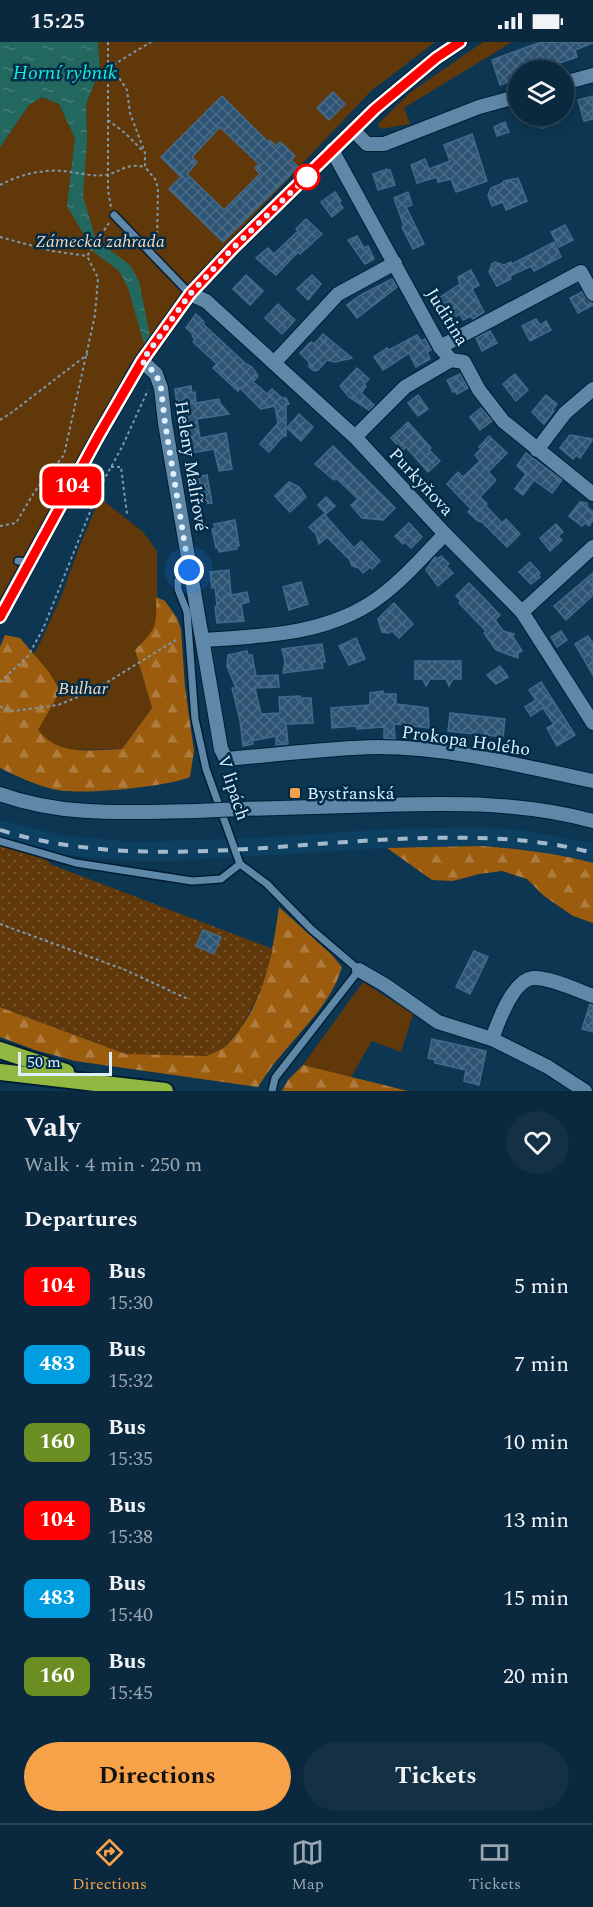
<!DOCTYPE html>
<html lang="en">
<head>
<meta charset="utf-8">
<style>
	:root { --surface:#0a283e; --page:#133045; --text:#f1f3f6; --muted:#99a6b0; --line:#2a4458; --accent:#f7a149 }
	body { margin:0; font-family:Spectral,serif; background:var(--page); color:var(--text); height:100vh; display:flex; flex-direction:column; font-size:22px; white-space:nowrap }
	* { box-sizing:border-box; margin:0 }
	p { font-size:20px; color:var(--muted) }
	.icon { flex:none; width:33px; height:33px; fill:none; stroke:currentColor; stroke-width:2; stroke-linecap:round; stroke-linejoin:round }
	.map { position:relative; height:1049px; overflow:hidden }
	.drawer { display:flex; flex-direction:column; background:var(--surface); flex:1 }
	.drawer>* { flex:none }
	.badge { padding:0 12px; border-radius:9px; font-size:21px; line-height:39px }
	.fabs { position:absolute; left:508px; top:18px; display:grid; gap:12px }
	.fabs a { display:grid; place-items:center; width:66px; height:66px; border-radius:50%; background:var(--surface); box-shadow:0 3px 15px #0003,0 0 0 2px var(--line); font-size:30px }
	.scale { position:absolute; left:18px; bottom:15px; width:94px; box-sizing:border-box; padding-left:6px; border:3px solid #ddeefd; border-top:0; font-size:16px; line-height:21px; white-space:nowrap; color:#ddeefd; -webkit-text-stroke:4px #012c47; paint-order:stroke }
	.you { position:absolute; width:30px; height:30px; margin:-15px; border:4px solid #fff; border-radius:50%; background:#1a73e8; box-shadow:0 0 0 9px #1a73e833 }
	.map>.badge { position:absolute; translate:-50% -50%; box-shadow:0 0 0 3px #fff }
	h2 { padding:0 24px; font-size:22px; line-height:54px }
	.round { display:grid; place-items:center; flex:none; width:63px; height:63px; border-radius:32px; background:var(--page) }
	.overview { display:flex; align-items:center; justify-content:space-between; height:102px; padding:0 24px }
	h1 { font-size:28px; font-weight:700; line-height:45px }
	.cta { display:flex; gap:12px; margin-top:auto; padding:12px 24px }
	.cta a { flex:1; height:69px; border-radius:36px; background:var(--accent); color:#111; font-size:24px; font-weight:700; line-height:69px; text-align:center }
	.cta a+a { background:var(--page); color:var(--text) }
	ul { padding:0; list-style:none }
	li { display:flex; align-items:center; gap:18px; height:78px; padding:0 24px }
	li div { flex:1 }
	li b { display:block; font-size:22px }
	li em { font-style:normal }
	li .badge { min-width:66px; font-weight:700; text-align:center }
	.status { display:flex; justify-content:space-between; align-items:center; height:42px; padding:0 30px; background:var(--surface); direction:ltr }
	.status svg { height:16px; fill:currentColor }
	.tab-bar { display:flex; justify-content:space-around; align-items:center; height:84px; border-top:2px solid var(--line); background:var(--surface); font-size:16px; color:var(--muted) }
	.tab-bar a { display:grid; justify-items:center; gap:3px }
	.tab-bar .on { color:var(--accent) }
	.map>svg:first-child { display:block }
</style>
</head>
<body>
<div class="status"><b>15:25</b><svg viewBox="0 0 49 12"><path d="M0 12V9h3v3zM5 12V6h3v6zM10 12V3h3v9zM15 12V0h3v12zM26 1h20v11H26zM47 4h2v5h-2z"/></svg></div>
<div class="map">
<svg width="593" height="1049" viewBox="0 0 593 1049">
	<defs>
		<pattern id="forest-firs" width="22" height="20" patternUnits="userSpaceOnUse" patternTransform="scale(1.5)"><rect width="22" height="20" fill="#9b5c0e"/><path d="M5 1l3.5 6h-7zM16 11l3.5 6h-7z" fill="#ad7c3e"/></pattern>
		<pattern id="garden-dots" width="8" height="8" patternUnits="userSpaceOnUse" patternTransform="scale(1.5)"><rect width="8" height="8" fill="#613809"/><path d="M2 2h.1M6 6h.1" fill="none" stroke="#77552e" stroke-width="1.8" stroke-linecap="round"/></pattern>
		<pattern id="water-ripples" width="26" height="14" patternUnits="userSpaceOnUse" patternTransform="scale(1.5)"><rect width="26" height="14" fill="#23685f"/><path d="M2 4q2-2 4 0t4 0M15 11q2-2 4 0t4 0" fill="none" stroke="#427e77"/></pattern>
		<pattern id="building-cross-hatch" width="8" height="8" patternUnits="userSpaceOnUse" patternTransform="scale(1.5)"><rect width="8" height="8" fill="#2d5473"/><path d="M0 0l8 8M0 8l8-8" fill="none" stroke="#4b6d88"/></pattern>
	</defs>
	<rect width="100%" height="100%" fill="#0d3652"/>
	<polygon fill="#0d3f61" points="0,778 60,793 132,800 258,796 387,787 482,785 528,789 593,801 593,821 570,815 526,807 482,804 387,806 174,819 131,819 95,816 57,812 0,798"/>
	<g fill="#613809">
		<polygon points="98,0 435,0 371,49 222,207 130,322 0,562 0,105 29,63 42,55 59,62 75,96 87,98 86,62 100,28"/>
		<polygon points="483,0 512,0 404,66 410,82 381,87 378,82 411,50"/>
		<polygon points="100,456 143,490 157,509 157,579 151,592 135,608 152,666 122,707 68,708 14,684 31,616 40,601 61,555 79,506"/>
		<polygon points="363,940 413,972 401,1010 372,999 351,1035 303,1023"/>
	</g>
	<g fill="url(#forest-firs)">
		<path d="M 156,555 L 165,559 L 177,576 L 181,587 L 185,645 L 194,709 L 190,735 C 166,745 77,754 52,747 C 34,742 16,734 0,726 L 0,605 L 5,593 L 20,596 L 49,630 L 60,649 L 38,688 C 60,715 90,708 122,707 L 152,666 L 135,608 C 156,587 157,585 156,555 Z"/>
		<path d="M 482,804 C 520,807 556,811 593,821 L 593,881 L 573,874 L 544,854 L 527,837 L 502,829 L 479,832 L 453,839 L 432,838 L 387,806 Z"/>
		<path d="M 279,865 L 332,913 L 342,925 C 331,962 301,988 277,1018 C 270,1026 264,1036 258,1045 L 75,1019 L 35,1008 L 0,995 L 0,965 L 126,1012 L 224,1006 C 262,968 272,917 279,865 Z"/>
		<polygon points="303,1023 408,1049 282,1049 288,1038"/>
	</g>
	<polygon fill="url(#garden-dots)" points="0,798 32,806 52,823 273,907 261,948 242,984 224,1006 207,1014 126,1012 0,965"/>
	<polygon fill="url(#water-ripples)" points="0,0 98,0 100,28 86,62 87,98 83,154 96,198 130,223 139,239 150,294 144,302 128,246 119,229 94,210 67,164 75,96 59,62 42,55 29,63 0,105"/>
	<g fill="url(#building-cross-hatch)" stroke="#426a8a" stroke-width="1.5" fill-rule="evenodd">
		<polygon points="541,0 593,1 575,8 577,15 539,28 519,28 519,36 500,43 492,18"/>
		<polygon points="333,50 345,62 329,78 317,66"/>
		<path d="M 222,54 L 268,100 L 270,98 L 276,104 L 280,100 L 284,103 L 295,114 L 291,118 L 298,125 L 223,200 L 169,147 L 181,135 L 161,115 ZM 220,85 L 259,122 L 255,126 L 260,132 L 224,168 L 187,132 L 197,120 L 192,115 Z"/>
		<polygon points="593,54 593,77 584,79 578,58"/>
		<polygon points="538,74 556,74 558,81 542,86"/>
		<polygon points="505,80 509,90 497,94 494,85"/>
		<polygon points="472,92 487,139 456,150 451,137 438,140 437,135 417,141 411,123 425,117 429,127 450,119 444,103"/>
		<polygon points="387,127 387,129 390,128 395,143 378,148 373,132"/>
		<polygon points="518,136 527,159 506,168 503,160 492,164 488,153 491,146 503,141 504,139"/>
		<polygon points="335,150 341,159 339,161 343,166 332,175 321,160"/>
		<polygon points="408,150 412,163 406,165 424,202 413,207 402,185 404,184 394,156"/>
		<polygon points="306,177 322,192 300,212 298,210 276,233 256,216 268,206 274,212 298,189 296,187"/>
		<polygon points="565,183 573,198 559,205 551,190"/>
		<polygon points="357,194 364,206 368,204 374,217 365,222 348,198"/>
		<polygon points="554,200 561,215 534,229 531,224 510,234 511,237 497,244 489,230 492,222 495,220 504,223 511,220 512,222"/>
		<polygon points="471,228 479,243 472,247 484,270 473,277 471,274 463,278 460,272 446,279 439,265 442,263 439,256 460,242 458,235"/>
		<polygon points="246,233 263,249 250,263 233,247"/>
		<polygon points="312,233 321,242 308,258 297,247"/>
		<polygon points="392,237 397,245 357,276 347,263 361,253"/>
		<polygon points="582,250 593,263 578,271 570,256"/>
		<polygon points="278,262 295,278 282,292 265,276"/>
		<polygon points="196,272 204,280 203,282 246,322 252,325 258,334 253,340 267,352 272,347 282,356 286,356 289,362 286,363 286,394 283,394 269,410 260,402 278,381 275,364 261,367 240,346 238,349 213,326 217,322 193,300 195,297 192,294 193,292 186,286"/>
		<polygon points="536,277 540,283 546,279 551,288 530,299 522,284"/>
		<polygon points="490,289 497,301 482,309 476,296"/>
		<polygon points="323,292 352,316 335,320 327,318 318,328 314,329 309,325 309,320 300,311 311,300 314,302"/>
		<polygon points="417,293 421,299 425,297 431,308 427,310 430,317 416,325 409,311 383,328 374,315 387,306 389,308"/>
		<polygon points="357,326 369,337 364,342 366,344 361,351 374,363 369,368 349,355 340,344"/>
		<polygon points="460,332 468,346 457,352 455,349 453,350 447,338"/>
		<polygon points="515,332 528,348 516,359 503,342"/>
		<polygon points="191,344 192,351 195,350 196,361 219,357 220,361 229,372 197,377 200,396 226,391 232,427 219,429 214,407 186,412 181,384 186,383 182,361 177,362 175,347"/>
		<polygon points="418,353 428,367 418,374 408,361"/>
		<polygon points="546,353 557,362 552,368 554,369 544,382 532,370"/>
		<polygon points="481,366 492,379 480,388 470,375"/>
		<polygon points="299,372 313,385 301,399 287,386"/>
		<polygon points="408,380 431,406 429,408 440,419 428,430 406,405 403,408 391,396"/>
		<polygon points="570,393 593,397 580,416 576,413 573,417 560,406"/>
		<polygon points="489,394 507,411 488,430 496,438 480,455 487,462 485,463 502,481 506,477 520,492 507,505 482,480 478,479 468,470 471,467 447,442 458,430 463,435 480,419 475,413 481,407 479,405"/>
		<polygon points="333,404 395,466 383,478 362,476 351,463 358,457 336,436 334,438 315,422"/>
		<polygon points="526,411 562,438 552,451 534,438 523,453 515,447 526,432 517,424"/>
		<polygon points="207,433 212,461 195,463 190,437"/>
		<polygon points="289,440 299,445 306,455 290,470 275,454"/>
		<polygon points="326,455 335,464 326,472 318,463"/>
		<polygon points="580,460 587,461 587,465 593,470 593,478 589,484 585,481 582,484 569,474"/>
		<polygon points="324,472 354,506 361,499 380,519 372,527 370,525 363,531 359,526 352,524 350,518 327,495 319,502 316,492 309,485"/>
		<polygon points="235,478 239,504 236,504 237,507 219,510 218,505 216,506 212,487 215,487 214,482"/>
		<polygon points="409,481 422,495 411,506 405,500 403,502 395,494"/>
		<polygon points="556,482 563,490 558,494 562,498 550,509 540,496"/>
		<polygon points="441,514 449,522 446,524 453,531 438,544 426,528 435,515 437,517"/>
		<polygon points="530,520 540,531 538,533 540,535 531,542 519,530"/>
		<polygon points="229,528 231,553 247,550 249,560 241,562 244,579 217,581 215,565 217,564 215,545 212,546 210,530"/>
		<polygon points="593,531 593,553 566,578 554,564"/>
		<polygon points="301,540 308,562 289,568 283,545"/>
		<polygon points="469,541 500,573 495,578 503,589 514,592 513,595 522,609 518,611 518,616 496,608 484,591 486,589 459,561 461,559 456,554"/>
		<polygon points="394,561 413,582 399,596 392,589 389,591 382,590 378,577"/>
		<polygon points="561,589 567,598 557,605 551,595"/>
		<polygon points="588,594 593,601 593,633 575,602"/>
		<polygon points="356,596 365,617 349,623 339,604"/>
		<polygon points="322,602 325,620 322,620 323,626 283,631 285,620 282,607"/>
		<polygon points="247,609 248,613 252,613 256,634 278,633 279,645 255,646 261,672 280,671 279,655 300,654 300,656 311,656 313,681 286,682 288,702 276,703 276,694 252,699 253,702 243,704 240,678 232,646 236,646 227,624 228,613"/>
		<polygon points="415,619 461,619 461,637 453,637 449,644 446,637 430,637 426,644 423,637 415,637"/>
		<polygon points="500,624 508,635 496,642 487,633"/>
		<polygon points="541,640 575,693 557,704 547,686 554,682 543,666 531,674 525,665 536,658 529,648"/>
		<polygon points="383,649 383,652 396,652 396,662 428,666 429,686 394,682 395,697 384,696 384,685 357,687 356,684 332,686 331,666 370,663 370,651"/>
		<polygon points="450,671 505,677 503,695 448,689"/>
		<polygon points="203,888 221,895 214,912 196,904"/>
		<polygon points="474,909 488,915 470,952 456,945"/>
		<polygon points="590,962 593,963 593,990 582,987"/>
		<polygon points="432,997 486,1009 479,1043 464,1039 466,1028 435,1021 435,1018 428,1016"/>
	</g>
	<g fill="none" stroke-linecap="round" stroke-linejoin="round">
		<g stroke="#001d32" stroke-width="10">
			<g id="service">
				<polyline points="114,173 190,252"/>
				<polyline points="18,519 30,520"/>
				<polyline points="189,528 178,538 178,547 187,570 195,677 206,727 240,822 267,842 311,887 359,928 275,1036 272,1049"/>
				<polyline points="0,799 76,821 192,839 221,837 240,822"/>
			</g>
		</g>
		<g stroke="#001d32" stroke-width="16">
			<g id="minor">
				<polyline points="564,41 593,33"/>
				<polyline points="353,88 367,102 384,102 479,65 519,54"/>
				<polyline points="332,108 440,305 451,318 464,320 479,348 503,379 593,452"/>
				<polyline points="190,252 206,259 355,395 445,492 522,570 593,681"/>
				<polyline points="440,305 581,230 593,252"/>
				<path d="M 142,319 L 156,332 L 161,346 L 165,381 L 221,707 L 226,717 C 276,713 327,706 377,705 C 450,705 522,724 593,739"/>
				<polyline points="274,321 338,252 395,221"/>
				<polyline points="355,395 405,345 451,318"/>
				<polyline points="537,408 565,371 593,347"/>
				<polyline points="522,570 593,505"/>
				<polyline points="0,574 99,393 142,319 190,252 233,206 375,67 436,16 460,0"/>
				<path d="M 204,598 C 261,594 321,593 371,561 C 399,543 422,515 445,492"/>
				<path d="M 0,752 C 63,775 129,770 196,769"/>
				<path d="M 241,767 C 289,766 336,764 383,763 C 454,761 524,760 593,779"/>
				<polyline points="359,928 385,943 438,980 492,997 548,1025 585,1049"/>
				<path d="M 492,997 C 498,980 513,938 533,936 C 549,935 577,948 593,954"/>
			</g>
		</g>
		<g stroke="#001d32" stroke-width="20">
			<g id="trunk">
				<polyline points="0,1008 66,1030"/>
				<polyline points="0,1030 165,1049"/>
			</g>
		</g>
		<g stroke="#7d99ae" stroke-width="2" stroke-dasharray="3 3" stroke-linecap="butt">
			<polyline points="108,0 108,148 111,165"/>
			<polyline points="108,26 151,0"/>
			<polyline points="108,34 115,34 120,37 127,48 130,71 145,111 145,125 155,137 158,146 157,204"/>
			<polyline points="108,78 125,91 144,110"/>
			<path d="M 0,143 C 18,133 43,127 63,129 C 77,130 91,135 105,133 C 120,131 126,120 145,125"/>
			<polyline points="0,195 52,209 87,214 109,181"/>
			<polyline points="0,378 11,371 88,312"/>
			<polyline points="111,425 121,425 127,472"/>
			<polyline points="100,445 104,460"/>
			<polyline points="0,484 16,481 35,449 64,413 95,273 98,236 87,214"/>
			<polyline points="0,640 28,614 43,587 100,445 122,405 148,348"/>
			<polyline points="0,664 4,667 14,669 58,663 93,649 179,596"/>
			<polyline points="0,882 123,927 188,957"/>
		</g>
		<use href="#service" stroke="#5f87a8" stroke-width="7"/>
		<use href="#minor" stroke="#5f87a8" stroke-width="14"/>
		<use href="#trunk" stroke="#92b842" stroke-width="16"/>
		<path stroke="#a2bacc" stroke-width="4" stroke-dasharray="10 10" stroke-linecap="butt" d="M 0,788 C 136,830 286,799 426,796 C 483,795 538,796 593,811"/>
		<g stroke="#001d32" stroke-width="16" stroke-linecap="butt">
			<polyline id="minor-bridge" points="196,769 241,767"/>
		</g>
		<use href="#minor-bridge" stroke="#5f87a8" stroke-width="14"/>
	</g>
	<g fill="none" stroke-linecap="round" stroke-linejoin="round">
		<g stroke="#fff" stroke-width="14">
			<polyline id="line" points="0,575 99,393 142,319 190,252 233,206 375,67 436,16 460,0"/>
		</g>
		<use href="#line" stroke="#f00" stroke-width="9"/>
		<polyline stroke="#ddeefd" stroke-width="6" stroke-dasharray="0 10.8" points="189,528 165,381 161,346 156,332 142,319 190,252 233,206 307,135"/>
	</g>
	<circle fill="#fff" stroke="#f00" stroke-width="3" cx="307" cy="135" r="12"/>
	<rect fill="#f7a149" stroke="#012c47" stroke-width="2" x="289" y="745" width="12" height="12" rx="3"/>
	<g text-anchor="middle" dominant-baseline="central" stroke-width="5" stroke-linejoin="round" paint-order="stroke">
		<g font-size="18" font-style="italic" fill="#fbd7b7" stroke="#012c47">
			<text x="100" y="199">Zámecká zahrada</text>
			<text x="83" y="646">Bulhar</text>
		</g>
		<g font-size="18" fill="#ddeefd" stroke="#012c47">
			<text transform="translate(447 275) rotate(58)">Juditina</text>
			<text transform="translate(191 424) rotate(81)">Heleny Malířové</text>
			<text transform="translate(421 440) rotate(47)">Purkyňova</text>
			<text transform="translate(466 699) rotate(8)">Prokopa Holého</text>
			<text transform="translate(233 746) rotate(72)">V lipách</text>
		</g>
		<g font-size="18" fill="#ddeefd" stroke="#012c47" text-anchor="start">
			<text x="307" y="751">Bystřanská</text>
		</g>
		<g font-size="20" font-style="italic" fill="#1ae9d5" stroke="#012c47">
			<text x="65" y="31">Horní rybník</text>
		</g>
	</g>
</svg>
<div class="fabs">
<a><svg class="icon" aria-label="layers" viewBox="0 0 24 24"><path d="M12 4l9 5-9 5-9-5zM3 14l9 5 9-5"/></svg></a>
</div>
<div class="scale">50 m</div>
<div class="you" style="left:189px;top:528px"></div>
<b class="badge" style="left:72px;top:444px;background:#f00;color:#fff">104</b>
</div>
<section class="drawer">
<div class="overview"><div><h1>Valy</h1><p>Walk · 4 min · 250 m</p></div><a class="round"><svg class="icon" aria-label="heart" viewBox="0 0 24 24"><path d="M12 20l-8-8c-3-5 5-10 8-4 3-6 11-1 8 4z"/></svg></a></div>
<h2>Departures</h2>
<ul>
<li><span class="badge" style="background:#f00;color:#fff">104</span><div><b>Bus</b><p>15:30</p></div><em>5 min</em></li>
<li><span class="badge" style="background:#009ee0;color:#fff">483</span><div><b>Bus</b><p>15:32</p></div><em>7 min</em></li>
<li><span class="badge" style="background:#6b8e23;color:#fff">160</span><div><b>Bus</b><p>15:35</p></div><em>10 min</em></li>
<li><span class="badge" style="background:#f00;color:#fff">104</span><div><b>Bus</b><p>15:38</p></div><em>13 min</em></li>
<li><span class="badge" style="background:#009ee0;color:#fff">483</span><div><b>Bus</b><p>15:40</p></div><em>15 min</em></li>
<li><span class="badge" style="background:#6b8e23;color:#fff">160</span><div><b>Bus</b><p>15:45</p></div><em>20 min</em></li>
</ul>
<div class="cta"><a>Directions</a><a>Tickets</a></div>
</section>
<nav class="tab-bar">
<a class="on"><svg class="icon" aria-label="directions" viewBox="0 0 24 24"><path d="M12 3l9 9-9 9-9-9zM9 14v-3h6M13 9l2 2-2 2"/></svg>Directions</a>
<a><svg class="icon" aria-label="map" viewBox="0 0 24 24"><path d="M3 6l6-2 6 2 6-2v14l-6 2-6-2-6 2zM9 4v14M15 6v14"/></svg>Map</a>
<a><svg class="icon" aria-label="tickets" viewBox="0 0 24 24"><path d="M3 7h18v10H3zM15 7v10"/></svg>Tickets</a>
</nav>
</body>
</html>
